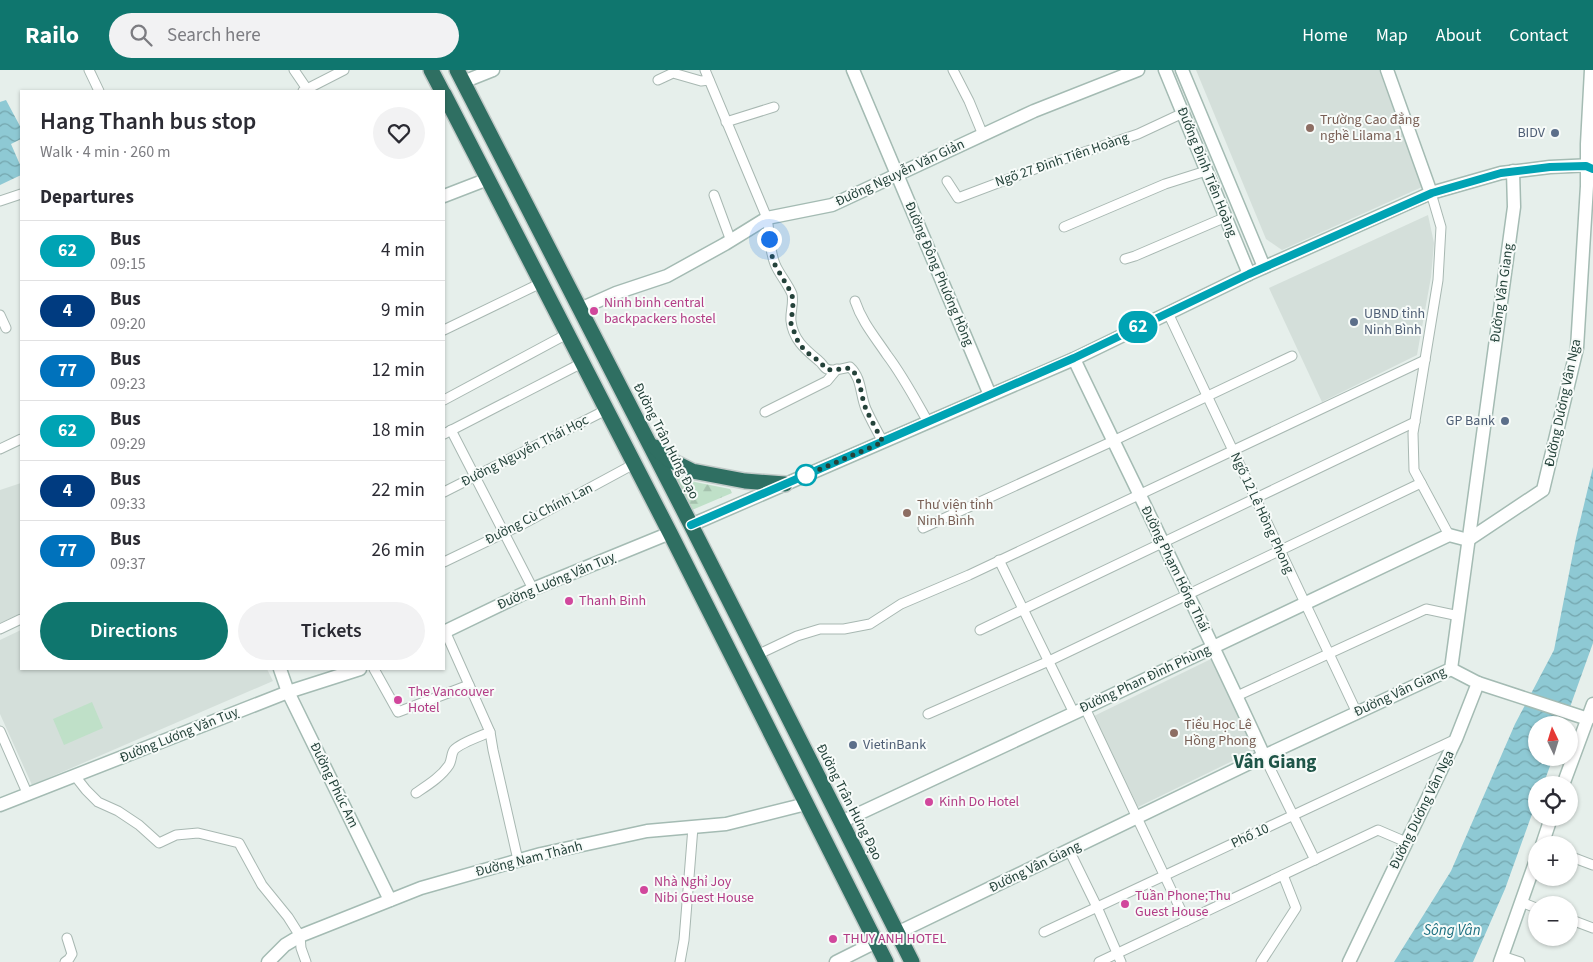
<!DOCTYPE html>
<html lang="en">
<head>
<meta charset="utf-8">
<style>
	:root { --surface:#fff; --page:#f2f2f3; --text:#2b2b33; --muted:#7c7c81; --line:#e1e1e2; --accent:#0f766e }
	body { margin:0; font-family:"Source Sans 3",sans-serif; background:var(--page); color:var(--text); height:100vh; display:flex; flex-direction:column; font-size:19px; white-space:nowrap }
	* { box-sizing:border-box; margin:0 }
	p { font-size:16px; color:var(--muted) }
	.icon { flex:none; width:28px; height:28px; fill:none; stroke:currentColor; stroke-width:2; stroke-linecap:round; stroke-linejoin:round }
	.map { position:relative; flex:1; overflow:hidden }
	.details { position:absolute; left:20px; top:20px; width:425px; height:580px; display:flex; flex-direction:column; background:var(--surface); border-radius:0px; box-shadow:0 1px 4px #0004 }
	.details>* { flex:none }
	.badge { padding:0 10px; border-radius:16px; font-size:18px; line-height:32px }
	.needle { width:32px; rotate:356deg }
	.tools { position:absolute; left:1528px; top:646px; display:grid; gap:10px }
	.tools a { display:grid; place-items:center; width:50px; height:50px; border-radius:50%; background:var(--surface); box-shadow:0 1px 4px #0004; font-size:25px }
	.you { position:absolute; width:25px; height:25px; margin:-12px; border:4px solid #fff; border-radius:50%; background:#1a73e8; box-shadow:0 0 0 8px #1a73e833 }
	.map>.badge { position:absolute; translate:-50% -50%; box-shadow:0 0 0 2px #fff }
	h2 { padding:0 20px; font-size:19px; line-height:45px }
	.round { display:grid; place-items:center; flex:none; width:52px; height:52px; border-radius:26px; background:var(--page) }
	.head { display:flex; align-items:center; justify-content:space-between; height:85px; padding:0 20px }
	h1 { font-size:24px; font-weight:600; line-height:38px }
	.button { display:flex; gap:10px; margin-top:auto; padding:10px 20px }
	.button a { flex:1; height:58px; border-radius:30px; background:var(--accent); color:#fff; font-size:20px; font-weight:600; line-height:58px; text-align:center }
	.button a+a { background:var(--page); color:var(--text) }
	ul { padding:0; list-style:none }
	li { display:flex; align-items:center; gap:15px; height:60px; padding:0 20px; border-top:1px solid var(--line) }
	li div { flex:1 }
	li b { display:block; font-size:19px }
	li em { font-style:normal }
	li .badge { min-width:55px; font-weight:700; text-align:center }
	header { display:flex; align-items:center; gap:30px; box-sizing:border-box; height:70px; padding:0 25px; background:var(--accent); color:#fff }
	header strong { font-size:24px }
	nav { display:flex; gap:28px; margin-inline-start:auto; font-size:18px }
	.search { width:350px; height:45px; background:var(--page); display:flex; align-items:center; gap:12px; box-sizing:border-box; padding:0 18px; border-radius:28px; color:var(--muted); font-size:19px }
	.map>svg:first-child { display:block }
</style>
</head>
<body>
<header>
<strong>Railo</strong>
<div class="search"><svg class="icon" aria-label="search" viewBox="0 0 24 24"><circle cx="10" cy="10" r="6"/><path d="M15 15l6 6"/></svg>Search here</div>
<nav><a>Home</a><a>Map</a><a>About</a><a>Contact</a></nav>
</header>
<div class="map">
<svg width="1593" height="892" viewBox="0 0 1593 892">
	<defs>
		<pattern id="forest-firs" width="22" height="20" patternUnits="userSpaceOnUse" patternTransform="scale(1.25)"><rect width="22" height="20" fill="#bfe0c8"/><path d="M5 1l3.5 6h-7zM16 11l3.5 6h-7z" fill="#a4c1ad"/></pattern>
		<pattern id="water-waves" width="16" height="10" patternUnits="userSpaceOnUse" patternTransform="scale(1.25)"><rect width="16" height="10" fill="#8ec9d4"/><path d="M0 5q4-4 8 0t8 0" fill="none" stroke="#74a5ad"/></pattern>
	</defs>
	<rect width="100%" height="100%" fill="#e6efeb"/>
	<g fill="#d4dfda">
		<polygon points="1196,0 1379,0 1422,117 1282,180 1266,169"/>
		<polygon points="1428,145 1434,173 1431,207 1417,285 1322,332 1269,218"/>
		<polygon points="21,413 21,543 0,553 0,420"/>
		<polygon points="21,560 21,599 267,599 273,611 32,715 0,644 0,570"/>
		<polygon points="1211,589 1255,680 1138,737 1094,646"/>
	</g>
	<polygon fill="url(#forest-firs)" points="673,404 695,412 730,419 732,423 692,440"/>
	<polygon fill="#bfe0c8" points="92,632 103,658 64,675 53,649"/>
	<g fill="url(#water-waves)">
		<polygon points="6,30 21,58 21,69 11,74 21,97 21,105 0,115 0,32"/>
		<polygon points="1593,397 1593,573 1570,637 1564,640 1562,647 1565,655 1536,655 1536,688 1553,688 1543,715 1536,715 1536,733 1505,819 1473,892 1394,892 1451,801 1515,654 1554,580 1576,468"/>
	</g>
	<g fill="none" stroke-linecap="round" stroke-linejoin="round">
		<g stroke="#a8b8b2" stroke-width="11">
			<g id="street">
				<polyline points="89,0 99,21"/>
				<polyline points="294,0 307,19"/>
				<path d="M 705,0 L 767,148 C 770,164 769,179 775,194 C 779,204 788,214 792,224 C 794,234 790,242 791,251 C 793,270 806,280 819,291 C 822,293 824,298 827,299 C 833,302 844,298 850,297 C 862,308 860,325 866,339 C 871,350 877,361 883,372"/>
				<polyline points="953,0 969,31 983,65"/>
				<polyline points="658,10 673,3 701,11 709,10"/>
				<polyline points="303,21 344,0"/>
				<polyline points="726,52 774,37"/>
				<polyline points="947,111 958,128 1040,97 1138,64 1183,43"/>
				<polyline points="1431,123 1441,157 1438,210 1413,363 1414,400 1449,465"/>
				<polyline points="714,125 731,171"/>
				<polyline points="0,131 21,124"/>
				<polyline points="1064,157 1165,114 1206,101"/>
				<polyline points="1125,189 1135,186 1226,147"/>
				<path d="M 855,231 C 862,252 875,267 887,285 C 903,306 915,329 928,352"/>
				<polyline points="1168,243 1357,643"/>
				<polyline points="0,245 6,258"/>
				<polyline points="444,260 541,213"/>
				<polyline points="444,330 567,264"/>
				<polyline points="765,342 827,311 837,299"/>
				<polyline points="451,360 533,519"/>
				<polyline points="444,364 582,293"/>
				<polyline points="0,379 21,369"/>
				<polyline points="444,422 606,340"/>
				<polyline points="923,458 1113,371 1292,286"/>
				<polyline points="999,490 1074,643"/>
				<polyline points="444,492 523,454 634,394"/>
				<polyline points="0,559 21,549"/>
				<polyline points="980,560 1415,352"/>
				<polyline points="445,561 490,662 493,680 518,790"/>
				<polyline points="757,585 797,566 820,559 844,559 870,554 901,534 969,505 1425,290"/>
				<polyline points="374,599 398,642 469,615"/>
				<polyline points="1237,626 1426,539 1459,546"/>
				<polyline points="1085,638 1186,851"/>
				<polyline points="928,644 1049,591 1421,413"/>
				<polyline points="0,661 28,725"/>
				<polyline points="1264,686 1315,790"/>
				<polyline points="75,706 86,720 98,732 118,741 139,755 159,773 176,765 198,763 239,773 262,815 288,847 300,866 301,878 306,892"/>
				<path d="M 416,723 C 428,715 441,707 449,695 C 452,690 451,684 454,680 C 460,673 481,666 490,662"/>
				<polyline points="1069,780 1097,837 1121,892"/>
				<polyline points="1569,786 1593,795"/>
				<polyline points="1521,832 1536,838"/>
				<polyline points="1569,849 1593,858"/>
				<polyline points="1044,862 1456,669"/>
				<polyline points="1502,886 1520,892"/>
				<polyline points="65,892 69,889 72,884 67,868"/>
				<polyline points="680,892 684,870 693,757"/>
				<polyline points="1099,892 1378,760 1406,772"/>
				<polyline points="1261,892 1296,838 1283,805"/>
			</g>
		</g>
		<g stroke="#a4bbb3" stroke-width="15">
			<g id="secondary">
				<polyline points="853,0 990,325"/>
				<polyline points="1165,0 1249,204"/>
				<polyline points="1182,0 1264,197"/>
				<polyline points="1387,0 1431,123"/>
				<polyline points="463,12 493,0"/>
				<polyline points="444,126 488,109"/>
				<polyline points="580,239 616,223 667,206 725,174 767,148 832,135 1034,41 1138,0"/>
				<path d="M 1074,289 C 1137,421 1203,552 1264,686"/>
				<polyline points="691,455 1074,289 1249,204 1431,123 1501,103 1550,97 1593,95"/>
				<polyline points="444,562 533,519 670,463"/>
				<polyline points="280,599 288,622 390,830"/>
				<polyline points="1478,613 1588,649"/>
				<polyline points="1563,715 1593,634"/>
				<polyline points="0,735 288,622 360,599"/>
				<polyline points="841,752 1085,638 1449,465 1468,470 1543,420 1577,278 1587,116 1587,74 1591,0"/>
				<polyline points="1542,775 1551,748"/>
				<polyline points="897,863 1264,686 1451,599 1514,137 1513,101"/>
				<polyline points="268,892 285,875 300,866 421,818 541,784 647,761 726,754 806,734"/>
				<polyline points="836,892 876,872"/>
				<polyline points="1349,892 1456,669 1478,613 1451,599"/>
				<polyline points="1500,892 1536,790"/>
			</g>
		</g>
		<g stroke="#c2cac8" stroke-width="18">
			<g id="highway">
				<polyline points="431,0 442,21"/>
				<polyline points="457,0 691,455 912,892"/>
				<polyline points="444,24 670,463 886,892"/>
				<polyline points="655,377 668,389 692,401 745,411 785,414"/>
			</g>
		</g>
		<use href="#street" stroke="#fff" stroke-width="9"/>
		<use href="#secondary" stroke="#fff" stroke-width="12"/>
		<use href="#highway" stroke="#2f6f62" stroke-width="15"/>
	</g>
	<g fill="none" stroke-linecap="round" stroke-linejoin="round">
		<g stroke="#fff" stroke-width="11">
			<polyline id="line" points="691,455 1074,288 1249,204 1432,123 1501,103 1550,97 1586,96 1593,99"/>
		</g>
		<use href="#line" stroke="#00a3b4" stroke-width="8"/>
		<path stroke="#24423a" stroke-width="5" stroke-dasharray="0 9" d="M 769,169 L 770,180 L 775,195 L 792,224 L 793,234 L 791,254 L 799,274 L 808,283 L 820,292 L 826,299 L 832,300 L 850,298 C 862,308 860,325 866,339 C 871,350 877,361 883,372 L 802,407 L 806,405"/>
	</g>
	<g fill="#8d6e63" stroke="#f7fbf9" stroke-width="2">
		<circle cx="1310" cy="58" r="5"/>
		<circle cx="907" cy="443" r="5"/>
		<circle cx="1174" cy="663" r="5"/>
	</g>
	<g fill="#5c6f8a" stroke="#f7fbf9" stroke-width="2">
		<circle cx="1555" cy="63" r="5"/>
		<circle cx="1354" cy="252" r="5"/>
		<circle cx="1505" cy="351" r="5"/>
		<circle cx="853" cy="675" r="5"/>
	</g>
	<g fill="#d1479c" stroke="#f7fbf9" stroke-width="2">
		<circle cx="594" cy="241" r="5"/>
		<circle cx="569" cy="531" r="5"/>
		<circle cx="398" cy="630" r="5"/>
		<circle cx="929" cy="732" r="5"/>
		<circle cx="644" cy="820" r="5"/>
		<circle cx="1125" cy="834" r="5"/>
		<circle cx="833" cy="869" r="5"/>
	</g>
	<circle fill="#fff" stroke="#00a3b4" stroke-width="2.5" cx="806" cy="405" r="10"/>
	<g text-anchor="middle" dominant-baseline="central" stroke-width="4" stroke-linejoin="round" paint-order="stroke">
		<g font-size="14" fill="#785e54" stroke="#f7fbf9" text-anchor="start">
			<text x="1320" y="50">Trường Cao đẳng<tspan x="1320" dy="16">nghề Lilama 1</tspan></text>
			<text x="917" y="435">Thư viện tỉnh<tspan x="917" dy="16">Ninh Bình</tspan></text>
			<text x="1184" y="655">Tiểu Học Lê<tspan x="1184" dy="16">Hồng Phong</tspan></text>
		</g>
		<g font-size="14" fill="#4e5e75" stroke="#f7fbf9" text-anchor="end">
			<text x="1545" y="63">BIDV</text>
			<text x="1364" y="244" text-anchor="start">UBND tỉnh<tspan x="1364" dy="16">Ninh Bình</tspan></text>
			<text x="1495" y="351">GP Bank</text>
			<text x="863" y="675" text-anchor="start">VietinBank</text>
		</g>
		<g font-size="14" fill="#24423a" stroke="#f7fbf9">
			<text transform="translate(1062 90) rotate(-19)">Ngõ 27 Đinh Tiên Hoàng</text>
			<text transform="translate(1207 102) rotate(68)">Đướng Đinh Tiên Hoàng</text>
			<text transform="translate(900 103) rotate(-25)">Đường Nguyễn Văn Giản</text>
			<text transform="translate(939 204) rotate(67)">Đường Đông Phương Hồng</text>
			<text transform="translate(1502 223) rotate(-82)">Đường Vân Giang</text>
			<text transform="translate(1563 333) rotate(-78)">Đường Dương Vân Nga</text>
			<text transform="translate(666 371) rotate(63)">Đường Trân Hưng Đạo</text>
			<text transform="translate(525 381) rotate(-27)">Đường Nguyễn Thái Học</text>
			<text transform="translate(1262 443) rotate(65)">Ngõ 12 Lê Hồng Phong</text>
			<text transform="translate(539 444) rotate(-27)">Đường Cù Chính Lan</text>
			<text transform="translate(1175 499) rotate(64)">Đường Phạm Hống Thái</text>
			<text transform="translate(556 511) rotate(-23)">Đường Lương Văn Tuỵ</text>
			<text transform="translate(1145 609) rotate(-25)">Đường Phan Đình Phùng</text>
			<text transform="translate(1400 622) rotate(-25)">Đường Vân Giang</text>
			<text transform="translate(179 665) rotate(-22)">Đường Lương Văn Tuỵ</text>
			<text transform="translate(334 715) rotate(64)">Đường Phúc Am</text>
			<text transform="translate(849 732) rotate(63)">Đường Trân Hưng Đạo</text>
			<text transform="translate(1422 740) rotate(-64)">Đường Dương Vân Nga</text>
			<text transform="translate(1250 766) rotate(-25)">Phố 10</text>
			<text transform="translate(529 789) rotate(-14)">Đường Nam Thành</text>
			<text transform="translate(1035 797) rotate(-26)">Đường Vân Giang</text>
		</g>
		<g font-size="14" fill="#b23c85" stroke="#f7fbf9" text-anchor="start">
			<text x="604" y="233">Ninh binh central<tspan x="604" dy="16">backpackers hostel</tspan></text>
			<text x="579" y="531">Thanh Binh</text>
			<text x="408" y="622">The Vancouver<tspan x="408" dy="16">Hotel</tspan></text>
			<text x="939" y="732">Kinh Do Hotel</text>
			<text x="654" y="812">Nhà Nghỉ Joy<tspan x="654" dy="16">Nibi Guest House</tspan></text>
			<text x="1135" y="826">Tuần Phone;Thu<tspan x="1135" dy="16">Guest House</tspan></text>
			<text x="843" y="869">THUY ANH HOTEL</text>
		</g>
		<g font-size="15" font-style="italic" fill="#1c6f80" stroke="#f7fbf9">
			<text x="1452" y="860">Sông Vân</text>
		</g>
		<g font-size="19" font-weight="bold" fill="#1f5548" stroke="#f7fbf9">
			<text x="1275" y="692">Vân Giang</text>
		</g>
	</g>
</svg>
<div class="tools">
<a><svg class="needle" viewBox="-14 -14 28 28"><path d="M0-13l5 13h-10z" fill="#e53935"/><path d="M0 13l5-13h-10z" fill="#7c7c81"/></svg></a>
<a><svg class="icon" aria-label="locate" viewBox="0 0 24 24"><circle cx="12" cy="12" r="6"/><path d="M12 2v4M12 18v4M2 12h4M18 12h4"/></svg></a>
<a>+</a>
<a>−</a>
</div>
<div class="you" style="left:769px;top:169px"></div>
<b class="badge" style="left:1138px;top:257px;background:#00a3b4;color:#fff">62</b>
<section class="details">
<div class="head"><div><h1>Hang Thanh bus stop</h1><p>Walk · 4 min · 260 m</p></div><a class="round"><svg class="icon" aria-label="heart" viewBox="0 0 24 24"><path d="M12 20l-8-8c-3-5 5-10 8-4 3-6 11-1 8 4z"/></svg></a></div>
<h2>Departures</h2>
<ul>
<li><span class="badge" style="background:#00a3b4;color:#fff">62</span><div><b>Bus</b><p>09:15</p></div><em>4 min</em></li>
<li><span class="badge" style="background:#003b80;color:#fff">4</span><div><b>Bus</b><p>09:20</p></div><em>9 min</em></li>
<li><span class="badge" style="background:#0072bc;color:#fff">77</span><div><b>Bus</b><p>09:23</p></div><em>12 min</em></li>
<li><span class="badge" style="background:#00a3b4;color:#fff">62</span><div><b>Bus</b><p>09:29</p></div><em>18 min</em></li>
<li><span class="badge" style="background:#003b80;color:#fff">4</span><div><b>Bus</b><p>09:33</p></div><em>22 min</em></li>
<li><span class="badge" style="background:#0072bc;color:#fff">77</span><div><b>Bus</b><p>09:37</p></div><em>26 min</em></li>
</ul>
<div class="button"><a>Directions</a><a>Tickets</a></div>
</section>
</div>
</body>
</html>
